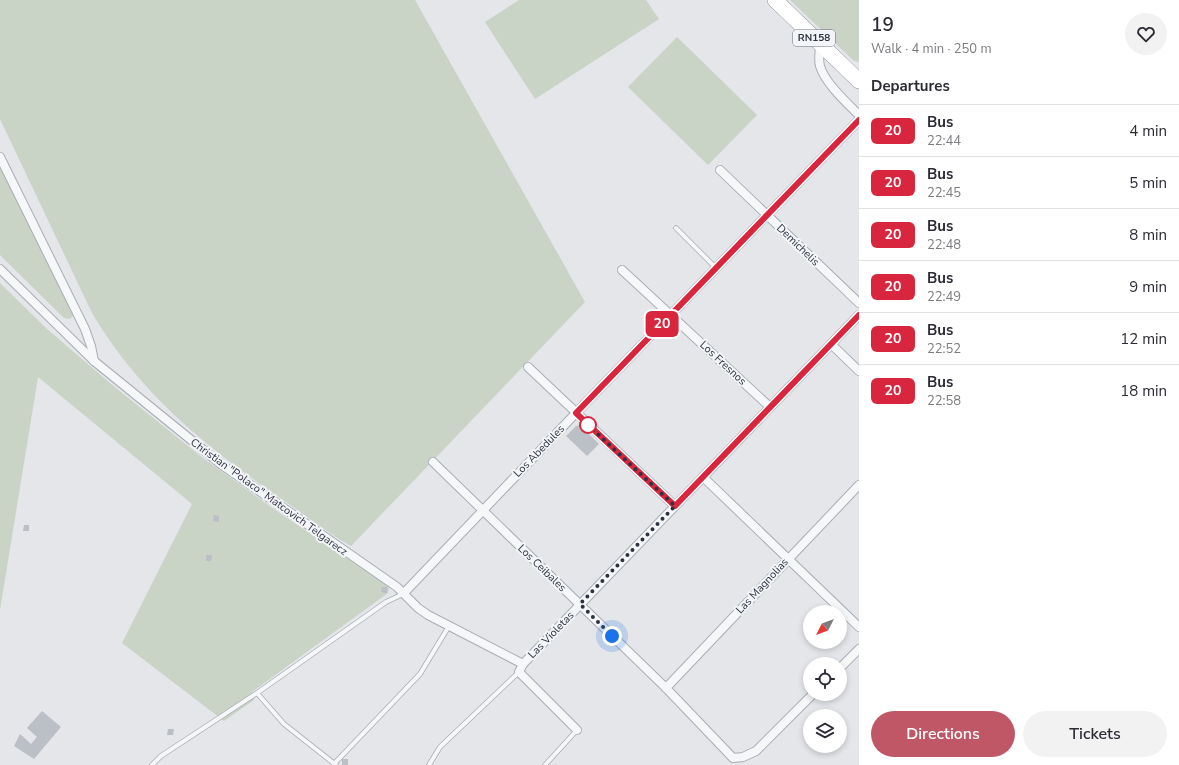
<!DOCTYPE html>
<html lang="en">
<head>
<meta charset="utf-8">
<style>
	:root { --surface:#fff; --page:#f2f2f3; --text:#2b2b33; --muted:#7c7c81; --line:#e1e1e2; --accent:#c05766 }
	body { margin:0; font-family:"Nunito Sans",sans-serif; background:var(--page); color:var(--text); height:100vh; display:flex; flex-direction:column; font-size:15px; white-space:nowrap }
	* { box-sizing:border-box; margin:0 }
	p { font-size:13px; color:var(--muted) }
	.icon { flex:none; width:22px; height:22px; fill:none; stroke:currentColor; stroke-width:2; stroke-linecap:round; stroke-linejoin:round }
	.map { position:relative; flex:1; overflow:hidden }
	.details { display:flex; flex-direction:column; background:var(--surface); width:320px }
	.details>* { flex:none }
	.badge { padding:0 8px; border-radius:6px; font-size:14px; line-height:26px }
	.needle { width:26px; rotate:228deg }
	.tools { position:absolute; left:803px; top:605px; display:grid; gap:8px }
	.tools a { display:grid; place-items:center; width:44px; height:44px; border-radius:50%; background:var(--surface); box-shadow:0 2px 6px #0003; font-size:20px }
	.you { position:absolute; width:20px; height:20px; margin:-10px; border:3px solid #fff; border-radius:50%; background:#1a73e8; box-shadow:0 0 0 6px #1a73e833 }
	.map>.badge { position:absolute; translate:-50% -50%; box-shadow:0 0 0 2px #fff }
	h2 { padding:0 12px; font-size:15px; line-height:36px }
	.round { display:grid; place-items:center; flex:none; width:42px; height:42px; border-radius:21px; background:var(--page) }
	.summary { display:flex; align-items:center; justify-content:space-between; height:68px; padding:0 12px }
	h1 { font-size:19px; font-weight:600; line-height:30px }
	.primary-button { display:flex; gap:8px; margin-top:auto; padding:8px 12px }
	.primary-button a { flex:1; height:46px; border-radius:24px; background:var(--accent); color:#fff; font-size:16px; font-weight:600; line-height:46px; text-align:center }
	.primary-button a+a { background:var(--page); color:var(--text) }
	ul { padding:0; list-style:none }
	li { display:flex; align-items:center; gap:12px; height:52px; padding:0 12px; border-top:1px solid var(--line) }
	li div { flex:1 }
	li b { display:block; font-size:15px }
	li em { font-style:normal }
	li .badge { min-width:44px; font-weight:700; text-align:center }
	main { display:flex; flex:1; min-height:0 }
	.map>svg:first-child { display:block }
</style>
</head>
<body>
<main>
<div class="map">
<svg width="859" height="765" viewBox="0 0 859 765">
	<rect width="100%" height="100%" fill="#e4e6ea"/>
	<g fill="#c9d3c6">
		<path d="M 0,0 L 415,0 L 585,302 L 351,546 C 326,532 304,514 280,498 C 205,446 140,394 92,313 L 0,119 Z"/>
		<polygon points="519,0 646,0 659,19 535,99 485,22"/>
		<polygon points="790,0 859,0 859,62 854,61"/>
		<polygon points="677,37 757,115 708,165 628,87"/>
		<polygon points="0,162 73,313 73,316 70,319 64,318 0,255"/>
		<polygon points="0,283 46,328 111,384 203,458 274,509 388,586 389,589 388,593 252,692 254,700 224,721 122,643 192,504 38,377 0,610"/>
	</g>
	<g fill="#bbbfc6">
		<polygon points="580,425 599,444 587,456 566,436 576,426"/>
		<polygon points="214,515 219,516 219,522 213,521"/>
		<polygon points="24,525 29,525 29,531 23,531"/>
		<polygon points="206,555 212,555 211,561 206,561"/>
		<polygon points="382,587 387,587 387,593 381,592"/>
		<polygon points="42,711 61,727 34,759 14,746 20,734 31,744 37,737 27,728"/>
		<polygon points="168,729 174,729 173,735 167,735"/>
		<rect x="342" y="759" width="6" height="6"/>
	</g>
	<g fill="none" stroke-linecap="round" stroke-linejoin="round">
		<g stroke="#a9adb4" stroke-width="5.5">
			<g id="lane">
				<polyline points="676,228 716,268"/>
				<polyline points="257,693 284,724 336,765"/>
				<polyline points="334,764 420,674 449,626"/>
				<polyline points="152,765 161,756 257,693 386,602 403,594"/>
				<polyline points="429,765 440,747 519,672"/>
				<polyline points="545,765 577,730"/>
			</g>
		</g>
		<g stroke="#a9adb4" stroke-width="10">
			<g id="street">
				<path d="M 820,44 C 820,51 818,59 820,66 C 825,83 846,102 859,115"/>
				<polyline points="0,157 85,329 91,346 94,361"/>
				<polyline points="720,170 859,303"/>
				<polyline points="0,269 94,361 222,465 397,587 418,608 428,615 523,664"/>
				<polyline points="622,270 770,407"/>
				<polyline points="831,344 859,371"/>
				<polyline points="528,367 675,506"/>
				<polyline points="433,462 666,688 733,758 743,757 756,751 813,694"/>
				<polyline points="703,477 859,627"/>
				<polyline points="404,593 576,413 859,120"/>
				<polyline points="840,668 859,649"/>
				<polyline points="666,688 859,485"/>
				<polyline points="577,730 519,672 523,664 859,315"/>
			</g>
		</g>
		<g stroke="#8d949f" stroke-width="16">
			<polyline id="highway" points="775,0 859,81"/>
		</g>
		<use href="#lane" stroke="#f6f7f9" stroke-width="4"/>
		<use href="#street" stroke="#f6f7f9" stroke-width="8"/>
		<use href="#highway" stroke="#fff" stroke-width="15"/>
	</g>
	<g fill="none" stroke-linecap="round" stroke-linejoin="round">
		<g stroke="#fff" stroke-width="9">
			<polyline id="line" points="859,120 576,413 675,506 859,315"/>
		</g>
		<use href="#line" stroke="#d7263d" stroke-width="6"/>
		<polyline stroke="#2d3441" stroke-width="4" stroke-dasharray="0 7.2" points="588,425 675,506 580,604 612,636"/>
	</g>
	<circle fill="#fff" stroke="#d7263d" stroke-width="2" cx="588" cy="425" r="8"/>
	<g text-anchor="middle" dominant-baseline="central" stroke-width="4" stroke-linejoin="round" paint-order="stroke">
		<rect fill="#f3f5f8" stroke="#686e78" stroke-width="1" x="793" y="30" width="42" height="16" rx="3"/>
		<g font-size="10" font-weight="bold" fill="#2d3441">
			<text x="814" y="38">RN158</text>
		</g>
		<g font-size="11" fill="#2d3441" stroke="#f3f5f8">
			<text transform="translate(798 245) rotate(44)">Demichelis</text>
			<text transform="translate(723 363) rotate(43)">Los Fresnos</text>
			<text transform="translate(539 451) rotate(-46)">Los Abedules</text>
			<text transform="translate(269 497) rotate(36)">Christian "Polaco" Matcovich Telgarecz</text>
			<text transform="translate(542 568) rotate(44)">Los Ceibales</text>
			<text transform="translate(762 586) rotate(-47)">Las Magnolias</text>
			<text transform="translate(551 635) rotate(-46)">Las Violetas</text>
		</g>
	</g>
</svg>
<div class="tools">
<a><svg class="needle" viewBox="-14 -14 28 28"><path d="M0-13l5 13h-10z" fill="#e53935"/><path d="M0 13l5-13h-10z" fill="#7c7c81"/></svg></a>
<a><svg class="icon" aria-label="locate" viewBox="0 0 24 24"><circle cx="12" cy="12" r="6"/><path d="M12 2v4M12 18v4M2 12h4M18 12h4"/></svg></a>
<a><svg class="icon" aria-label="layers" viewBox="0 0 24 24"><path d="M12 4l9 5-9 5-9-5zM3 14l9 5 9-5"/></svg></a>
</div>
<div class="you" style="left:612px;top:636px"></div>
<b class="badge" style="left:662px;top:324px;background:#d7263d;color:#fff">20</b>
</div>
<section class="details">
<div class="summary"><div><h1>19</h1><p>Walk · 4 min · 250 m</p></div><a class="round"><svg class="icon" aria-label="heart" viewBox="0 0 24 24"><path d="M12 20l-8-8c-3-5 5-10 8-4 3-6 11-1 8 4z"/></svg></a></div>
<h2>Departures</h2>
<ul>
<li><span class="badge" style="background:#d7263d;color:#fff">20</span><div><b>Bus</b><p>22:44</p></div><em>4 min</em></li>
<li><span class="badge" style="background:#d7263d;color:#fff">20</span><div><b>Bus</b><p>22:45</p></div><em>5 min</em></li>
<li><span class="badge" style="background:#d7263d;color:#fff">20</span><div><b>Bus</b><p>22:48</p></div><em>8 min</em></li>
<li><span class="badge" style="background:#d7263d;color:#fff">20</span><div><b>Bus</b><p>22:49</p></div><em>9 min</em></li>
<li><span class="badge" style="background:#d7263d;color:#fff">20</span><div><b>Bus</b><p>22:52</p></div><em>12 min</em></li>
<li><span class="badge" style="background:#d7263d;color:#fff">20</span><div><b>Bus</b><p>22:58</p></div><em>18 min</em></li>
</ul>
<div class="primary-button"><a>Directions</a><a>Tickets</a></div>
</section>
</main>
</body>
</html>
